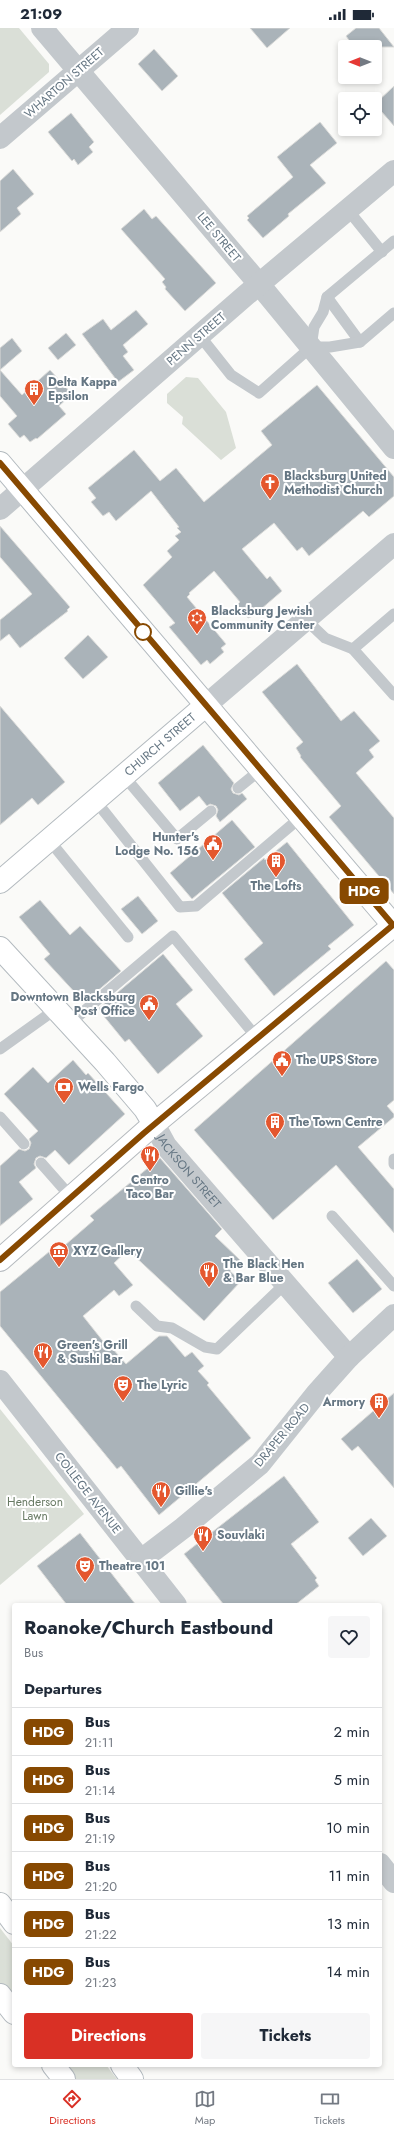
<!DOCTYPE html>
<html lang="en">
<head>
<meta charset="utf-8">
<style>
	:root { --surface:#fff; --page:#f6f6f7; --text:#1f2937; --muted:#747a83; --line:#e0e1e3; --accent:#d93025 }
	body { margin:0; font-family:Jost,sans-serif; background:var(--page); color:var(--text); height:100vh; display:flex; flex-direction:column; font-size:15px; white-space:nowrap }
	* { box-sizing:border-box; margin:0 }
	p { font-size:13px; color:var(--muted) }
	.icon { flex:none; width:22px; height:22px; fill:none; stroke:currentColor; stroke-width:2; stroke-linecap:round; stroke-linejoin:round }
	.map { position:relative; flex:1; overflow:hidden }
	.drawer { position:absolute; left:12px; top:1575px; width:370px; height:464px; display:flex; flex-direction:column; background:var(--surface); border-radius:4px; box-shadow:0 2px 6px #0003 }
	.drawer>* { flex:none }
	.badge { padding:0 8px; border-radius:6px; font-size:14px; line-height:26px }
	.needle { width:26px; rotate:270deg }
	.fabs { position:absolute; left:338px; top:12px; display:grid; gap:8px }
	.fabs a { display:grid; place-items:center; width:44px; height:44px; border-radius:4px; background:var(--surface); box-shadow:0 2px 6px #0003; font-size:20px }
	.map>.badge { position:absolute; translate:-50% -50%; box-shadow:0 0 0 2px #fff }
	h2 { padding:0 12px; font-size:15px; line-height:36px }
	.round { display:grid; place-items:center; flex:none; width:42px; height:42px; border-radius:4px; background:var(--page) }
	.overview { display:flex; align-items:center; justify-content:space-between; height:68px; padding:0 12px }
	h1 { font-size:19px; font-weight:700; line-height:30px }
	.primary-button { display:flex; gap:8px; margin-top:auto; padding:8px 12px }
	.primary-button a { flex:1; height:46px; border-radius:4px; background:var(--accent); color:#fff; font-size:16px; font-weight:700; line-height:46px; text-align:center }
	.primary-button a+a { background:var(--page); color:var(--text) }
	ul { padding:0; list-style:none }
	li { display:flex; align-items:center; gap:12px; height:48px; padding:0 12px; border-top:1px solid var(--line) }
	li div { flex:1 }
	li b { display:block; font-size:15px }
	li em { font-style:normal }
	li .badge { min-width:44px; font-weight:700; text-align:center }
	.status { display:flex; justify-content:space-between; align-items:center; height:28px; padding:0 20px; background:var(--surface); direction:ltr }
	.status svg { height:11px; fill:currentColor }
	.tabs { display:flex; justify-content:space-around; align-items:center; height:56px; border-top:1px solid var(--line); background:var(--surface); font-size:11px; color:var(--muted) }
	.tabs a { display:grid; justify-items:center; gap:2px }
	.tabs .selected { color:var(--accent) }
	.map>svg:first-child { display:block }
</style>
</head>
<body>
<div class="status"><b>21:09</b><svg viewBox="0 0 49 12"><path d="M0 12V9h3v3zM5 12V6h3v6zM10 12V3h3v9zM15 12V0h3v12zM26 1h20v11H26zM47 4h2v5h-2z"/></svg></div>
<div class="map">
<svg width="394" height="2051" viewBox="0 0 394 2051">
	<rect width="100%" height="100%" fill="#fafaf8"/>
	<g fill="#dadfd7">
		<polygon points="0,0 19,0 49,36 49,44 0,87"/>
		<polygon points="186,349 198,350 226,384 236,420 221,432 182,396 183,389 167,375 167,366"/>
		<polygon points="0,1381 84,1486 0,1557"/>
		<polygon points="0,1900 14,1918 14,1976 0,1957"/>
		<polygon points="61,2037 106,2037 117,2051 72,2051"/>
	</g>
	<g fill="#aab3b9" stroke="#dcdcda">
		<polygon points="250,0 290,0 267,20"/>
		<polygon points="356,0 379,0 394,19 354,19 346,8"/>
		<polygon points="154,21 178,48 162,63 138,36"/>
		<polygon points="394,58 394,98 375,76"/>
		<polygon points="71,85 94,114 89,119 93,124 78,137 74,131 72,133 48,104"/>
		<polygon points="320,94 337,115 310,137 326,155 288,186 289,188 263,210 247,192 249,190 247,188 293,149 277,129"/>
		<polygon points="13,141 34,166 17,180 21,186 0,204 0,153"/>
		<polygon points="144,181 152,191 156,188 216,255 185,283 165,261 166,259 162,254 165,251 121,201"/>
		<polygon points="136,282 148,296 123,317 128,324 123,328 134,342 118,354 82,306 103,291 111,302"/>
		<polygon points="66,305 76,317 58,332 48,320"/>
		<polygon points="12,310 22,323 0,342 0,320"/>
		<polygon points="0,342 22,367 50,342 72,366 59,378 66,386 37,411 36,410 30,414 24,407 20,410 8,396 17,388 0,368"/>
		<polygon points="317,357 394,449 394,468 369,489 363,483 309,528 302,519 297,523 274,495 242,521 267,551 270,548 282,563 253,588 248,590 237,577 240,574 214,543 189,565 190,566 187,569 226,616 221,620 224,624 210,636 207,632 201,637 169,599 175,595 143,557 172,529 167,523 179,512 175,508 181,504 177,500 179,499 151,463 116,493 109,484 103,488 91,474 96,470 88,460 134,422 160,453 176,440 204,474 272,417 261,403"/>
		<polygon points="0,498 70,579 67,582 68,583 20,620 9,606 0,613 0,592 32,566 0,529"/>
		<polygon points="88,607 108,629 83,651 64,630"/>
		<polygon points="297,636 341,693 354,683 380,713 369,722 374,729 356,745 394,790 394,866 329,789 341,778 300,729 301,728 296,720 303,714 262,664"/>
		<polygon points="0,678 65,754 38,777 32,770 0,797"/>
		<polygon points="203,717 234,755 231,761 233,765 239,767 242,765 247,771 220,794 216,788 218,782 216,778 210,776 207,778 199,768 180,783 158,755"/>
		<polygon points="232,792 255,819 192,871 170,845"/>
		<polygon points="287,814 354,897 328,918 331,921 274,968 244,931 263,915 222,865 264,830 265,832"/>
		<polygon points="138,868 158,893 142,906 121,881"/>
		<polygon points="40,872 70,907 80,898 121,943 89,970 85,965 80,970 44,931 50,926 19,889"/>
		<polygon points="163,926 193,962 176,976 203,1008 158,1046 129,1011 125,1014 98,981"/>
		<polygon points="386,933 394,942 394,1072 387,1078 394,1086 394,1089 358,1119 394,1161 394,1205 336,1137 273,1192 194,1102"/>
		<polygon points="73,1032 86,1047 88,1045 125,1086 69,1137 55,1122 46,1130 40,1128 36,1130 34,1136 36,1140 19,1154 33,1171 0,1198 0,1138 19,1121 25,1123 29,1121 31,1115 29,1111 38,1103 4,1066 33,1039 48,1055"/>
		<polygon points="160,1130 222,1201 215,1208 240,1232 230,1243 241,1253 204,1293 128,1222 114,1235 133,1257 119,1268 114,1262 83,1288 110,1322 112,1320 126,1336 159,1308 167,1308 185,1329 192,1324 204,1338 198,1343 209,1355 207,1357 251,1410 159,1487 121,1438 117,1441 0,1298 0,1264 61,1214 64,1218 94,1192 90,1188"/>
		<polygon points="357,1231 382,1261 353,1285 328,1255"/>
		<polygon points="394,1365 394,1460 358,1418 352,1423 341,1411"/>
		<polygon points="284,1448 319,1494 291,1516 317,1550 315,1552 319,1558 295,1577 224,1577 184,1526"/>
		<polygon points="371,1490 387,1508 363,1528 348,1510"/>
		<polygon points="80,1505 136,1577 67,1577 37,1538"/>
	</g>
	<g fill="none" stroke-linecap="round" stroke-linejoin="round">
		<g stroke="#b3babf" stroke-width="24">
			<g id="secondary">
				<polyline points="0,435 394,898"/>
				<path id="s2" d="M 0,854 L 205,678"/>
				<polyline points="0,920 105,1034 145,1081 154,1096"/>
				<polyline points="0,1876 14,1895"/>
				<polyline points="0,1967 14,1985"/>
				<polyline points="53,2037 64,2051"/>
				<polyline points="122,2037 132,2051"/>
			</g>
		</g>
		<g stroke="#b5babe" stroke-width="24">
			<polyline id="primary" points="0,1232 154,1096 394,897"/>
		</g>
		<g stroke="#c3c8cc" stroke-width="11">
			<polyline points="348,182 382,224"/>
			<polyline points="327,269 360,314"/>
			<polyline points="200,308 231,347 259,365 311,319 330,319 360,314 394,285"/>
			<polyline points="311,319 314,299 323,284 327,269 394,213"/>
			<polyline points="394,586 353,621 394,667"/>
			<polyline points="305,591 325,610 353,621"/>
			<polyline points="124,748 177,811 211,783"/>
			<polyline points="238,760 260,742"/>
			<polyline points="95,772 180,879 196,878 301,789"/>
			<polyline points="49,812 128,909"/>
			<polyline points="70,995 173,908 258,1011"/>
			<polyline points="0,1021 56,981"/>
			<polyline points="0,1089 24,1116"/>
			<polyline points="394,1131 394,1136"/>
			<polyline points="41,1135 71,1169"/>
			<polyline points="332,1188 394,1258"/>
			<polyline points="136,1278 157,1298 172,1300 205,1319 217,1321 286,1255"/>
		</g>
		<g stroke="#c3c8cc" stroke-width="22">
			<polyline points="42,0 259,256 394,420"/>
			<polyline points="0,110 128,0"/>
			<polyline points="0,481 246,267 394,143"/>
			<polyline points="205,678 394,516"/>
			<path id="s1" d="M 154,1096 L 166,1118 L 349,1329"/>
			<polyline points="0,1353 176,1577"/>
			<polyline points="141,1532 183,1500 260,1436 316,1366 349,1329 394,1287"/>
			<polyline points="380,1836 394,1854"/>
		</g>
		<use href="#secondary" stroke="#fff" stroke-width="22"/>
		<use href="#primary" stroke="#fff" stroke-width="22"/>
	</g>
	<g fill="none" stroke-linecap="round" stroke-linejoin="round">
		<g stroke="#fff" stroke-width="9">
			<polyline id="line" points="0,435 393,897 144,1105 0,1232"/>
		</g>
		<use href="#line" stroke="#874901" stroke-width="6"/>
	</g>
	<defs>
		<g id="building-pin" transform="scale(1)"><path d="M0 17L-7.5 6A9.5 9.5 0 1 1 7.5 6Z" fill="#e4572e" stroke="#fff"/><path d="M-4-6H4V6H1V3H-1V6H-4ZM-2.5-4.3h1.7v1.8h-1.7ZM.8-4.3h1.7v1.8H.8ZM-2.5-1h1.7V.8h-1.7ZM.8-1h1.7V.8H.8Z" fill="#fff"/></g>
		<g id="church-pin" transform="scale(1)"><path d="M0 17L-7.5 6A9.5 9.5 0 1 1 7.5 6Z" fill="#e4572e" stroke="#fff"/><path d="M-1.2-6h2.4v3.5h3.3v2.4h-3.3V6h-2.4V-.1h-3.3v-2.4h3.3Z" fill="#fff"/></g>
		<g id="synagogue-pin" transform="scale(1)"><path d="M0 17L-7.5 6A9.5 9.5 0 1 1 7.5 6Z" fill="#e4572e" stroke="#fff"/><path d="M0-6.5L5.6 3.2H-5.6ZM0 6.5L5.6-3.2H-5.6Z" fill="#fff"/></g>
		<g id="civic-pin" transform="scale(1)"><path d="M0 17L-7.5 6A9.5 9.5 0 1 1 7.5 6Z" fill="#e4572e" stroke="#fff"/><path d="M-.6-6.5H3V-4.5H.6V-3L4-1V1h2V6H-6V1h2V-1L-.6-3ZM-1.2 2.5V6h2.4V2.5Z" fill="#fff"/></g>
		<g id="bank-pin" transform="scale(1)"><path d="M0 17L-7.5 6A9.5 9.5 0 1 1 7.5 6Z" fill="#e4572e" stroke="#fff"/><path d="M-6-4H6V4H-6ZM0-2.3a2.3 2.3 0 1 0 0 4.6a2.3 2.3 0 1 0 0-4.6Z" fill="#fff"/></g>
		<g id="restaurant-pin" transform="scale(1)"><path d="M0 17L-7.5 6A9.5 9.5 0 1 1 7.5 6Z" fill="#e4572e" stroke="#fff"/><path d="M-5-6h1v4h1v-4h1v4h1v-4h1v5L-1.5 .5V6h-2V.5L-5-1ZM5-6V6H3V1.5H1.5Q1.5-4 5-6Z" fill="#fff"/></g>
		<g id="museum-pin" transform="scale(1)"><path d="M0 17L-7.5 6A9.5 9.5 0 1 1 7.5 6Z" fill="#e4572e" stroke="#fff"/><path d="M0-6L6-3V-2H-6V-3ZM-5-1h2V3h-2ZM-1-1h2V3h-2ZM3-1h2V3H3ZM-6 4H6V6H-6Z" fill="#fff"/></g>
		<g id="theatre-pin" transform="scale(1)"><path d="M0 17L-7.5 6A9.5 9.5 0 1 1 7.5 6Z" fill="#e4572e" stroke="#fff"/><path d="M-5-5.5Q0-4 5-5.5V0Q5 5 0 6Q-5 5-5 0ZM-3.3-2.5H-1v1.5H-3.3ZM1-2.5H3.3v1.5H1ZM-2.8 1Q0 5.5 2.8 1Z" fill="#fff"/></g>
	</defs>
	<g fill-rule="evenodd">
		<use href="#building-pin" x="34" y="361"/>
		<use href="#church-pin" x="270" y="455"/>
		<use href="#synagogue-pin" x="197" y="590"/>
		<use href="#civic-pin" x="213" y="816"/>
		<use href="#building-pin" x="276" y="833"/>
		<use href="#civic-pin" x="149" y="976"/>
		<use href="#civic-pin" x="282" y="1032"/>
		<use href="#bank-pin" x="64" y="1059"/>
		<use href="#building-pin" x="275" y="1094"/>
		<use href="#restaurant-pin" x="150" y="1127"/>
		<use href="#museum-pin" x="59" y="1223"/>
		<use href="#restaurant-pin" x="209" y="1243"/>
		<use href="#restaurant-pin" x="43" y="1324"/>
		<use href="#theatre-pin" x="123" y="1357"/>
		<use href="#building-pin" x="379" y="1374"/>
		<use href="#restaurant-pin" x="161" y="1463"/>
		<use href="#restaurant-pin" x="203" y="1507"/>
		<use href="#theatre-pin" x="85" y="1538"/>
	</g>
	<circle fill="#fff" stroke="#874901" stroke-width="2" cx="143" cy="604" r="8"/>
	<g text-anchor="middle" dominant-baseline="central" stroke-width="4" stroke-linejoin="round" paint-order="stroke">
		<g font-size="12" fill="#657683" stroke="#fff">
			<text transform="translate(64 55) rotate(-41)">WHARTON STREET</text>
			<text transform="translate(219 209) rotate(50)">LEE STREET</text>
			<text transform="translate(196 311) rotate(-41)">PENN STREET</text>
			<text stroke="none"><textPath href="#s2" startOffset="211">CHURCH STREET</textPath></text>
			<text stroke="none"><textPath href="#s1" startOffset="59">JACKSON STREET</textPath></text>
			<text transform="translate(282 1407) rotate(-50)">DRAPER ROAD</text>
			<text transform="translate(88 1465) rotate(52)">COLLEGE AVENUE</text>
		</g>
		<g font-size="12" font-weight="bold" fill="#657683" stroke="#fff" text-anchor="start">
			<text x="48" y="354">Delta Kappa<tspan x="48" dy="14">Epsilon</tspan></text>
			<text x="284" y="448">Blacksburg United<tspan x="284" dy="14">Methodist Church</tspan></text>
			<text x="211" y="583">Blacksburg Jewish<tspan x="211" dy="14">Community Center</tspan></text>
			<text x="199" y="809" text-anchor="end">Hunter's<tspan x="199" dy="14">Lodge No. 156</tspan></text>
			<text x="276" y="858" text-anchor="middle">The Lofts</text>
			<text x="135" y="969" text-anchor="end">Downtown Blacksburg<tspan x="135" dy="14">Post Office</tspan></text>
			<text x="296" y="1032">The UPS Store</text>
			<text x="78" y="1059">Wells Fargo</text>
			<text x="289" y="1094">The Town Centre</text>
			<text x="150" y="1152" text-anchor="middle">Centro<tspan x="150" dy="14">Taco Bar</tspan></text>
			<text x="73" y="1223">XYZ Gallery</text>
			<text x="223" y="1236">The Black Hen<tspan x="223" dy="14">&amp; Bar Blue</tspan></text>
			<text x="57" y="1317">Green's Grill<tspan x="57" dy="14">&amp; Sushi Bar</tspan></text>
			<text x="137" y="1357">The Lyric</text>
			<text x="365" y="1374" text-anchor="end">Armory</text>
			<text x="175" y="1463">Gillie's</text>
			<text x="217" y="1507">Souvlaki</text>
			<text x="99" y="1538">Theatre 101</text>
		</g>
		<g font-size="12" fill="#687a64" stroke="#fff">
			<text x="35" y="1474">Henderson<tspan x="35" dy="14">Lawn</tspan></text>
		</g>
	</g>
</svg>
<div class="fabs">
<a><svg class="needle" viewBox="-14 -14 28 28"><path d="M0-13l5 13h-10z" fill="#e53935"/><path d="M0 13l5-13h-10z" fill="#747a83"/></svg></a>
<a><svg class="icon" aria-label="locate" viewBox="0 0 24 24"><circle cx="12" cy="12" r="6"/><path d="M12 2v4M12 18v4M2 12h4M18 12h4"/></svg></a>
</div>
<b class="badge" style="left:364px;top:863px;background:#874901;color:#fff">HDG</b>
<section class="drawer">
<div class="overview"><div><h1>Roanoke/Church Eastbound</h1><p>Bus</p></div><a class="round"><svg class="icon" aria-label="heart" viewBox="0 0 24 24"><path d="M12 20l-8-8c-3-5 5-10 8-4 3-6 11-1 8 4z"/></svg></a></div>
<h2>Departures</h2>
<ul>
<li><span class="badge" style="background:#874901;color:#fff">HDG</span><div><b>Bus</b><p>21:11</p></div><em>2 min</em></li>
<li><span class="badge" style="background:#874901;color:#fff">HDG</span><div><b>Bus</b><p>21:14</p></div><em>5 min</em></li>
<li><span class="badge" style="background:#874901;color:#fff">HDG</span><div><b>Bus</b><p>21:19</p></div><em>10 min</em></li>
<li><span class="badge" style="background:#874901;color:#fff">HDG</span><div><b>Bus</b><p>21:20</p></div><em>11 min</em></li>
<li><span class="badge" style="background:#874901;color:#fff">HDG</span><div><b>Bus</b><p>21:22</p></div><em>13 min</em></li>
<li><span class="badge" style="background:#874901;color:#fff">HDG</span><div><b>Bus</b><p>21:23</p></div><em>14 min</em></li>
</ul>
<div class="primary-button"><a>Directions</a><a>Tickets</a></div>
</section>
</div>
<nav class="tabs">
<a class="selected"><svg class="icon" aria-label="directions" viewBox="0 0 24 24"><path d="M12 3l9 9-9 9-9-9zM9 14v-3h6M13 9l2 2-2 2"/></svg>Directions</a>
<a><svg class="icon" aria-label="map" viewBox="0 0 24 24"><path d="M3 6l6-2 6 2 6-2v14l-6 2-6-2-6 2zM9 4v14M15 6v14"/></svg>Map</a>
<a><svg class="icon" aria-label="tickets" viewBox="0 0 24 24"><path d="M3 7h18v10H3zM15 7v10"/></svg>Tickets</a>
</nav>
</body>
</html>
